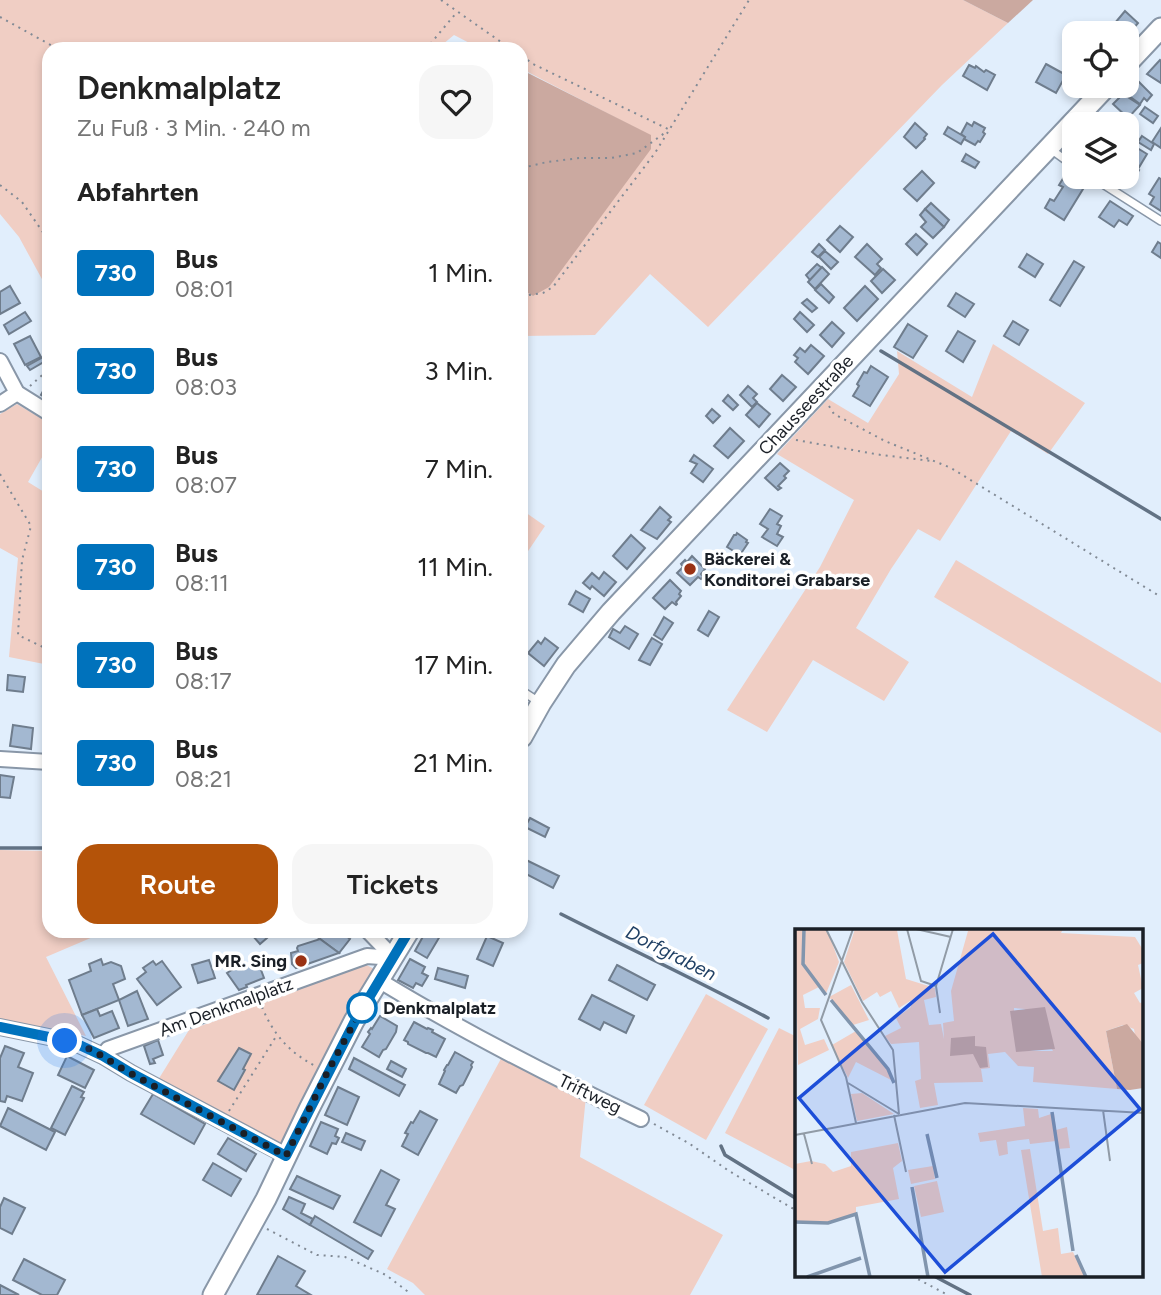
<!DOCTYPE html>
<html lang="de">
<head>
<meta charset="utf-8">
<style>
	:root { --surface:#fff; --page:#f6f6f6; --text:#222; --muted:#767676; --accent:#b45309 }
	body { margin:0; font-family:Figtree,sans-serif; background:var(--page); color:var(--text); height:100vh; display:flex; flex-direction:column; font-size:26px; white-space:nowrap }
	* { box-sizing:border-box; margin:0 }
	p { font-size:23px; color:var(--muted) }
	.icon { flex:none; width:38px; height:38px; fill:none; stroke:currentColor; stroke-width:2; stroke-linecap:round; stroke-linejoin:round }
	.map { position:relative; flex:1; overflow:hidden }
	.details { position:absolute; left:42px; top:42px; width:486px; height:896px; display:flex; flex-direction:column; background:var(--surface); border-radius:21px; box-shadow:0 4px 10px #0003 }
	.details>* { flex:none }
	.badge { padding:0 14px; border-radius:5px; font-size:24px; line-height:46px }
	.buttons { position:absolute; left:1062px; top:21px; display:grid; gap:14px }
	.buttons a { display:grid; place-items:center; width:77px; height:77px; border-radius:14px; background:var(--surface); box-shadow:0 4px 10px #0003; font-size:35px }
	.you { position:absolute; width:35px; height:35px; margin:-18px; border:5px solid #fff; border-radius:50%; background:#1a73e8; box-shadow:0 0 0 10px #1a73e833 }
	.map>.badge { position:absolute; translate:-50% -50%; box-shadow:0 0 0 4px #fff }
	h2 { padding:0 35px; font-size:26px; line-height:63px }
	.round { display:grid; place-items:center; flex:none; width:74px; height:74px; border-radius:21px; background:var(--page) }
	.head { display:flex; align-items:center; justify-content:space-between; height:119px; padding:0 35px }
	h1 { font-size:33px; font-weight:600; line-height:52px }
	.primary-button { display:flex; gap:14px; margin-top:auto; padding:14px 35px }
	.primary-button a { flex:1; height:80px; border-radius:21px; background:var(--accent); color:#fff; font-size:28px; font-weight:600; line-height:80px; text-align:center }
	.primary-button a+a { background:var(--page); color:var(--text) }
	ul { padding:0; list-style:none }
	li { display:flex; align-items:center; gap:21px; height:98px; padding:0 35px }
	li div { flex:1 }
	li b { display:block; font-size:26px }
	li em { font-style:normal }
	li .badge { min-width:77px; font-weight:700; text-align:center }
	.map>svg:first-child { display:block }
</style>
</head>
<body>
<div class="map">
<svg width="1161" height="1295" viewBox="0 0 1161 1295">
	<rect width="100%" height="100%" fill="#e1eefc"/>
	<g fill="#f0cec4">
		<polygon points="0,0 963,0 1008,23 942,85 708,327 650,274 595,335 522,336 522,289 533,296 651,136 522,69 522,49 481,49 454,35 437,49 49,49 49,292 19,237 0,214"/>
		<polygon points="993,344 1085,403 1048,454 1011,431 940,541 918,529 891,569 856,628 909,662 884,701 813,660 767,732 727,710 820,567 854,500 777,454 828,399 868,423 899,374 897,351 972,397"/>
		<polygon points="17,404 49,423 49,445 28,482 49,495 49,665 9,657 18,558 0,548 0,414"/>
		<polygon points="522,510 545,526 522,560"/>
		<polygon points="956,560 1161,683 1161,733 934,597"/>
		<polygon points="0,850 49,851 49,931 107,931 46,957 86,1036 0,1019"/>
		<polygon points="365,964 374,969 375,972 366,989 363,987 351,1004 353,1007 339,1029 334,1044 283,1144 276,1144 248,1127 158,1080 189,1030 229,1016 257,1002"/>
		<polygon points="706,994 768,1029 706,1140 644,1105"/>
		<polygon points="779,1028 797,1037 797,1171 725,1133"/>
		<polygon points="503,1055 586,1096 580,1157 723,1235 690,1295 425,1295 413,1283 387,1269"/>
	</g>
	<g fill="#cba9a0">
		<polygon points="963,0 1033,0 1008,23"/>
		<polygon points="522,70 651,135 651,149 549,287 533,296 522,289"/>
	</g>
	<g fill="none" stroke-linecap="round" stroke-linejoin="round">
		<g stroke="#627284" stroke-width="3.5">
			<polyline points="881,351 1161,519"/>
			<polyline points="0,848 49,848"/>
			<path d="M 561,914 C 630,949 700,982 768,1018"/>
			<polyline points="721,1146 725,1155 797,1199"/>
			<polyline points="934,1276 970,1295"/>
		</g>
	</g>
	<g fill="#a3b8d1" stroke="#6f7d8d" stroke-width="2">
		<polygon points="1125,11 1138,23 1128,35 1115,23"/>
		<polygon points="1160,60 1161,61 1161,83 1147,74"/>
		<polygon points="1046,64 1066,75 1056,93 1036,82"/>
		<polygon points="969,65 975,68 976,66 984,72 986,70 995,75 987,90 963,76"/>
		<polygon points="1137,80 1152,95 1147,101 1144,98 1140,104 1125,93"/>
		<polygon points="1123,94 1140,105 1128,118 1113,104"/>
		<polygon points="1145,107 1158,116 1153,123 1140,114"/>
		<polygon points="974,122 985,128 983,132 985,134 980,142 978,141 975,145 964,139 965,137 961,134 967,123 972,126"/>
		<polygon points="915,123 927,134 924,138 925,139 916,148 904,137"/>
		<polygon points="948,127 965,137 961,144 944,134"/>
		<polygon points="1161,128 1161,148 1152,142"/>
		<polygon points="1142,136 1154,144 1151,150 1138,142"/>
		<polygon points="1134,146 1147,154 1138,169 1127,162 1127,159"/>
		<polygon points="966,154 979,162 975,168 962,161"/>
		<polygon points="1127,163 1139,170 1131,184 1119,177 1127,177"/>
		<polygon points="922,171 934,183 917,201 904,189"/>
		<polygon points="1064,177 1083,189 1064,220 1045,208 1050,199 1054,201 1063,187 1059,185"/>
		<polygon points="1159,178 1161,179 1161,211 1150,204 1154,197 1149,194"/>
		<polygon points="1110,201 1133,216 1127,225 1119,220 1114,227 1099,217"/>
		<polygon points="931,203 949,220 944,227 925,209"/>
		<polygon points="925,209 944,227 933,238 921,227 926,222 920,215"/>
		<polygon points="840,226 853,237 840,252 827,240"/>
		<polygon points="916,234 927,244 917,255 906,244"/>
		<polygon points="1158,242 1161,244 1161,258 1152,252"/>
		<polygon points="819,244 825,250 818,257 812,252"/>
		<polygon points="867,244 882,259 877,264 881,268 875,275 855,257"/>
		<polygon points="825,251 838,262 831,269 819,257"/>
		<polygon points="1027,254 1043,264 1035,277 1019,267"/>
		<polygon points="1074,261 1084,267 1060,306 1050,300"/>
		<polygon points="817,264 822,268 810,280 806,275"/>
		<polygon points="822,267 829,274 815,289 808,282"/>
		<polygon points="883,269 895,280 882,293 871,281"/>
		<polygon points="821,284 834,297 829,303 815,290"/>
		<polygon points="10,286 20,303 0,314 0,292"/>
		<polygon points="865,286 878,299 857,321 844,308"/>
		<polygon points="956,293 974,304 965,317 948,306"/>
		<polygon points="807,299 817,308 812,312 802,303"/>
		<polygon points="25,312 31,321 9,334 4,325"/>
		<polygon points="800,312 814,325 807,332 794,319"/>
		<polygon points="1013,321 1028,330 1019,345 1004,336"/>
		<polygon points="832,322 844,333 832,347 820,335"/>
		<polygon points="908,324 927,336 913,358 894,347"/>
		<polygon points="958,331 975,341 963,362 946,351"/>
		<polygon points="30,336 41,357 25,365 14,344"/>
		<polygon points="811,345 824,356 808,374 795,362 798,358 794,355 800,348 805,352"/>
		<polygon points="45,356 47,360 30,370 27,366"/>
		<polygon points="871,366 888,377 870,406 853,396 859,386 857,384 864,372 867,373"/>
		<polygon points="782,375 796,387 783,401 770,389"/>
		<polygon points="49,380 49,400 41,395"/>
		<polygon points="748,386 757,394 753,398 757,402 752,407 740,395"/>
		<polygon points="728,395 738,405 733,410 723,401"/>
		<polygon points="757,403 770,414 759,427 746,415"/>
		<polygon points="712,409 720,416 713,423 706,416"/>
		<polygon points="730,428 744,441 728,458 714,446"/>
		<polygon points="694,455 713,469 703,482 691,473 697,464 690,461"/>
		<polygon points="780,463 789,471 784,476 786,478 778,486 781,488 778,490 765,478"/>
		<polygon points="660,507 671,517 668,520 671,522 657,539 641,530"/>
		<polygon points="770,509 782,516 777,524 781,526 777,534 783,537 777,546 762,537 768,529 760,524"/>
		<polygon points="737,533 747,540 746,542 748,543 740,555 727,547 734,535 736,535"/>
		<polygon points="631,535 645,548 627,569 613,556"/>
		<polygon points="692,556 705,569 701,574 703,577 701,579 698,577 690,585 677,573 683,567 681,564 685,560 687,562"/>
		<polygon points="604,572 616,582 604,596 592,586 590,589 583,583 592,573 599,579"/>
		<polygon points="670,580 681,591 679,594 681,596 676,602 677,604 676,605 672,602 665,609 653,598"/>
		<polygon points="576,591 590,599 583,612 569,604"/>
		<polygon points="709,611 719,617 708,636 698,630"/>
		<polygon points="664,617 673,623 662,640 654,635"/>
		<polygon points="625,626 638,634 629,649 609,637 613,629 620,633"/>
		<polygon points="545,638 558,648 544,666 528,653 538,641 541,644"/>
		<polygon points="652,638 662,644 650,665 639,660"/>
		<polygon points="8,675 25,677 23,692 7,690"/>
		<polygon points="13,725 33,728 31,749 10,746"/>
		<polygon points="0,775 14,777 10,798 0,797"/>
		<polygon points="530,818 549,828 545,837 525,827"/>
		<polygon points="522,858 559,876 553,888 522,872"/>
		<polygon points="255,931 275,931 260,944 251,934"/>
		<polygon points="313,931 340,931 350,939 339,953 312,933"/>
		<polygon points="426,931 443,931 427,958 415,951"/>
		<polygon points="487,936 503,943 493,966 477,959"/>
		<polygon points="320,939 339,953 296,968 292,964 291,953 298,951 297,948 298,946"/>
		<polygon points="101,959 103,965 111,962 121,966 125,979 113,984 119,1000 82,1015 69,980 91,971 89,964"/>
		<polygon points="410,959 425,967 422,973 428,976 422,986 416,983 413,988 398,980"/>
		<polygon points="209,960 215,978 198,983 192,965"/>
		<polygon points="153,961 156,965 162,961 181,987 157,1005 137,979 146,972 143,968"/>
		<polygon points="244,962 248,965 258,962 264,978 246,985 247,987 239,990 227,973"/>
		<polygon points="617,965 655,985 647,1000 609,980"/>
		<polygon points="438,968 468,976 465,988 435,979"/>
		<polygon points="137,991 148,1019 128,1026 119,1000"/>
		<polygon points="592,995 634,1016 626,1033 604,1022 600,1030 579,1019"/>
		<polygon points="97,1009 100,1016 112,1011 119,1028 94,1038 82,1015"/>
		<polygon points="380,1016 397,1026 396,1032 386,1049 383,1050 379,1057 362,1047 370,1034 368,1032 371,1028 372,1029"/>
		<polygon points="414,1022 427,1029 428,1028 433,1030 432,1032 445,1039 436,1057 428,1053 426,1053 408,1044 408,1042 404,1040"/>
		<polygon points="158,1040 163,1055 153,1059 155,1063 150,1064 144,1046"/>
		<polygon points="5,1046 24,1053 18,1067 33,1073 22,1101 7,1096 5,1102 0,1101 0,1058"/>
		<polygon points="239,1048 251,1054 243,1069 245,1070 234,1090 218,1081"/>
		<polygon points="455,1052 473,1062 471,1065 472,1067 463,1085 460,1086 456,1093 439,1084 445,1071 444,1070 447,1065 448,1065"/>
		<polygon points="67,1056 94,1070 85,1088 58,1075"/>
		<polygon points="354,1058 405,1085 399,1096 349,1069"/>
		<polygon points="391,1061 406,1069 402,1077 387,1069"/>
		<polygon points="72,1086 84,1092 81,1097 84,1098 65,1135 51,1128"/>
		<polygon points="338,1087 359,1097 347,1125 325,1115"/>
		<polygon points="153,1094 205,1124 194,1144 141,1114"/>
		<polygon points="8,1108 55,1132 46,1150 0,1126"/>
		<polygon points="420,1111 437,1120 418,1155 402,1146 408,1134 405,1133 411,1122 413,1123"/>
		<polygon points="321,1122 338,1129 335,1136 339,1138 336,1144 332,1143 327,1154 310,1146"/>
		<polygon points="346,1133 365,1141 361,1150 342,1142"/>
		<polygon points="228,1138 256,1154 246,1171 218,1154"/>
		<polygon points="213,1163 241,1179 231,1196 203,1180"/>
		<polygon points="381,1170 399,1180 386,1205 395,1209 381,1236 354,1222"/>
		<polygon points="297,1176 340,1196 333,1209 290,1189"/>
		<polygon points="289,1197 305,1204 301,1213 313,1219 310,1225 283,1209"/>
		<polygon points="4,1198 25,1208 12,1234 0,1228 0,1207"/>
		<polygon points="315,1216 373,1251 368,1259 310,1225"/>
		<polygon points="278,1256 305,1271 296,1286 311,1295 257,1295"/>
		<polygon points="24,1259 65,1280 57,1295 42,1295 13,1280"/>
		<polygon points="0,1285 19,1295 0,1295"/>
	</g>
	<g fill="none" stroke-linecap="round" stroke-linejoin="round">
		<g stroke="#8997a8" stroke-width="10">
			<g id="lane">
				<polyline points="1049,148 1074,166"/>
				<polyline points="1092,177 1161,221"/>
				<polyline points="522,691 539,702"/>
			</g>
		</g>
		<g stroke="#8997a8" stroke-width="18">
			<g id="street">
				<polyline points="0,361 17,393 49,413"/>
				<polyline points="0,404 17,393"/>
				<polyline points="0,759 49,762"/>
				<polyline points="368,931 394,958"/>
				<path d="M 380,981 C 464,1032 552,1077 641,1119"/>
				<polyline points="0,1027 73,1042 103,1056 131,1073 287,1156"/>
				<polyline points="103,1056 108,1049 367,956 394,958"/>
			</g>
		</g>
		<g stroke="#8997a8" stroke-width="23">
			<g id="secondary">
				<polyline points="1127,64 1161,28"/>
				<polyline points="522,737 541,703 566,665 611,612 1107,86"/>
				<polyline points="213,1295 266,1199 309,1109 354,1021 409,931"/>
			</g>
		</g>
		<g stroke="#818a95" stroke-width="2" stroke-dasharray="2 5" stroke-linecap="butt">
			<polyline points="441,0 511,49"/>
			<polyline points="0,17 58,49"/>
			<polyline points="426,49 457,12"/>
			<polyline points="522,56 533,64 668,129"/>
			<polyline points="522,168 547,162 580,158 611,158 637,153 666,132"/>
			<polyline points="0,185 22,202 49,241"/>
			<polyline points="522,296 543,293 553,287 655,153 749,0"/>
			<polyline points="30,386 49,369"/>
			<polyline points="829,406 834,414 885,441 951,468 1161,597"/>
			<polyline points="796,440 881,455 932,461"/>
			<polyline points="0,474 31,526 22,560 18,635 49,650"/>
			<path d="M 262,1007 C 273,1034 289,1052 315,1066"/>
			<polyline points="229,1111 277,1035"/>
			<polyline points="654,1124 690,1144 729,1171 797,1211"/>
			<polyline points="267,1229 317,1255 345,1257 386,1275 407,1291 410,1295"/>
			<polyline points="912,1276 948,1295"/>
		</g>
		<use href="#lane" stroke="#fff" stroke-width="7"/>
		<use href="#street" stroke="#fff" stroke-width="14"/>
		<use href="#secondary" stroke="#fff" stroke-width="19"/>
	</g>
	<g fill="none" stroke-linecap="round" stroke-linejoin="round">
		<g stroke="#fff" stroke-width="16">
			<polyline id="line" points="0,1027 73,1042 103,1056 131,1073 286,1156 355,1021 409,931"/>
		</g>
		<use href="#line" stroke="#0072bc" stroke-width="10"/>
		<path stroke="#1a1f26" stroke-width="7" stroke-dasharray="0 12.6" d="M 65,1041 C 89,1045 107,1060 128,1072 C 180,1100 234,1128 286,1156 L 327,1073 L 362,1008"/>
	</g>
	<g fill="#9a3214" stroke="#fff" stroke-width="2.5">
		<circle cx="690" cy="569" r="7"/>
		<circle cx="301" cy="961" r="7"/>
	</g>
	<circle fill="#fff" stroke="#0072bc" stroke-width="3.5" cx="362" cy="1008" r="14"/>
	<g text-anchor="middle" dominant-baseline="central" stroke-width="7" stroke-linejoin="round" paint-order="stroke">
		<g font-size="18" fill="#1a1f26" stroke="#fff">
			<text transform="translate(806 405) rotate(-47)">Chausseestraße</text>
			<text transform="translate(226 1007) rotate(-20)">Am Denkmalplatz</text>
			<text transform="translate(590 1094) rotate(26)">Triftweg</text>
		</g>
		<g font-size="18" font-weight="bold" fill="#1a1f26" stroke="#fff" text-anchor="start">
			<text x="704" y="559">Bäckerei &amp;<tspan x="704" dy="21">Konditorei Grabarse</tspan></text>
			<text x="287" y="961" text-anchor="end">MR. Sing</text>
		</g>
		<g font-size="18" font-weight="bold" fill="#1a1f26" stroke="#fff" text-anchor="start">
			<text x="383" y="1008">Denkmalplatz</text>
		</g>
		<g font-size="19" font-style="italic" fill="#214165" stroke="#fff">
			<text transform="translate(671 953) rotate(27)">Dorfgraben</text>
		</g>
	</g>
	<g transform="translate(795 929)">
		<rect width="348" height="348" fill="#e1eefc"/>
		<path d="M 0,0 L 32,0 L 44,33 L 30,67 L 24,58 L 8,66 L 10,79 L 25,79 L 23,90 L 5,100 L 10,116 L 29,110 L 34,121 L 3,136 ZM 60,0 L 102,1 L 111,50 L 140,59 L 141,68 L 129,71 L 134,96 L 146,95 L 149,110 L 148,94 L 159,92 L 156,62 L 173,2 L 161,0 L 268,0 L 266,4 L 340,8 L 348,21 L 348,34 L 343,36 L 348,59 L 339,64 L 345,74 L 348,73 L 348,116 L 341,113 L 339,100 L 328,96 L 311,102 L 322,160 L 238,153 L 239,138 L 223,137 L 210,123 L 193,125 L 195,139 L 186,140 L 188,153 L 139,154 L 143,176 L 125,179 L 120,152 L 126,150 L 124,113 L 96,115 L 90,107 L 106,99 L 101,89 L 116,78 L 115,72 L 104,79 L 96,62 L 85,68 L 82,63 L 68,72 L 49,33 ZM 219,79 L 230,80 L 258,122 L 221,122 ZM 56,56 L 74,91 L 58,96 L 34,68 ZM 61,102 L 93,140 L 98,152 L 61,133 L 53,149 L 37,116 ZM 67,164 L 99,185 L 62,192 L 56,165 ZM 228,179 L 243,180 L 244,189 L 259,184 L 261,201 L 272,198 L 275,219 L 262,220 L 261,212 L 235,215 L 234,210 L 225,211 L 212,213 L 213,225 L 204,227 L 201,211 L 185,213 L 183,204 L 230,197 ZM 103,214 L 107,232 L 98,239 L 104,270 L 61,278 L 61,285 L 33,294 L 0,294 L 0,235 L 16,232 L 30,235 L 38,243 L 56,237 L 56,223 ZM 235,220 L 248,302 L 263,299 L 266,325 L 278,323 L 290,348 L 247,348 L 226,221 ZM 138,237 L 140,250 L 116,255 L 113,241 ZM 142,252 L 149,283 L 126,288 L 119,257 Z" fill="#f0cec4" fill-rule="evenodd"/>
		<path d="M 250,78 L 260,120 L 221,123 L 215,82 ZM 332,95 L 349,116 L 348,159 L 335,161 L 322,160 L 311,102 ZM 180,107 L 180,117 L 191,118 L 193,138 L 185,139 L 178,125 L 155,127 L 156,109 Z" fill="#cba9a0"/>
		<path fill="none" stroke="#8195ad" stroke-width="3.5" d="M 9,0 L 8,35 L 31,66M 36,71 L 93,140 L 99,154M 257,183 L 278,322M 132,205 L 142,249M 117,258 L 133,348M 0,293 L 33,294 L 61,285 L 75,348M 281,326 L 291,348M 12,348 L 66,329"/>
		<path fill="none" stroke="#919ba6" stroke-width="2" d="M 31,0 L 67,73 L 98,121 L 104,185M 58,0 L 26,91 L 51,148 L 61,194M 112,0 L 126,52 L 141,57M 121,0 L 156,8M 145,84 L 141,57 L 158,0M 53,154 L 104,185M 308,181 L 315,232M 99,186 L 111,243M 9,205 L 17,235M 0,206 L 170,174 L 349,184"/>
		<path fill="#1d4ed8" fill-opacity="0.15" stroke="#1d4ed8" stroke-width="3.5" d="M 198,5 L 345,180 L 150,343 L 4,169 Z"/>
		<rect width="348" height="348" fill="none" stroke="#1a1f26" stroke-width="3.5"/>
	</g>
</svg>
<div class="buttons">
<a><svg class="icon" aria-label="locate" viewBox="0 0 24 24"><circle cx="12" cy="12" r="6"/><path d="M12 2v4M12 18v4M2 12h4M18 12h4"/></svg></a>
<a><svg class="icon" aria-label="layers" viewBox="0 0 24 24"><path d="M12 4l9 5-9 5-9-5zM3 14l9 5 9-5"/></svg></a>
</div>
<div class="you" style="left:65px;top:1041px"></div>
<section class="details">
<div class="head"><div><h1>Denkmalplatz</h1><p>Zu Fuß · 3 Min. · 240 m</p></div><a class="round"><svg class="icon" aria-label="heart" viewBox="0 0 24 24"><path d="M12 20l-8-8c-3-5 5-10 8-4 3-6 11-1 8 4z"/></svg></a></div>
<h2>Abfahrten</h2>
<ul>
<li><span class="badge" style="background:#0072bc;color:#fff">730</span><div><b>Bus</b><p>08:01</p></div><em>1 Min.</em></li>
<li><span class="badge" style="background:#0072bc;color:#fff">730</span><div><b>Bus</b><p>08:03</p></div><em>3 Min.</em></li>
<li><span class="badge" style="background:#0072bc;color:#fff">730</span><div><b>Bus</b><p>08:07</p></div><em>7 Min.</em></li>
<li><span class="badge" style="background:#0072bc;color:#fff">730</span><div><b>Bus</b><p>08:11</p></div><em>11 Min.</em></li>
<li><span class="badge" style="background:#0072bc;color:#fff">730</span><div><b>Bus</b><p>08:17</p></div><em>17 Min.</em></li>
<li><span class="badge" style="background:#0072bc;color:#fff">730</span><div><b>Bus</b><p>08:21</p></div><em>21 Min.</em></li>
</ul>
<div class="primary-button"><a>Route</a><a>Tickets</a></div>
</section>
</div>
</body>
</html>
